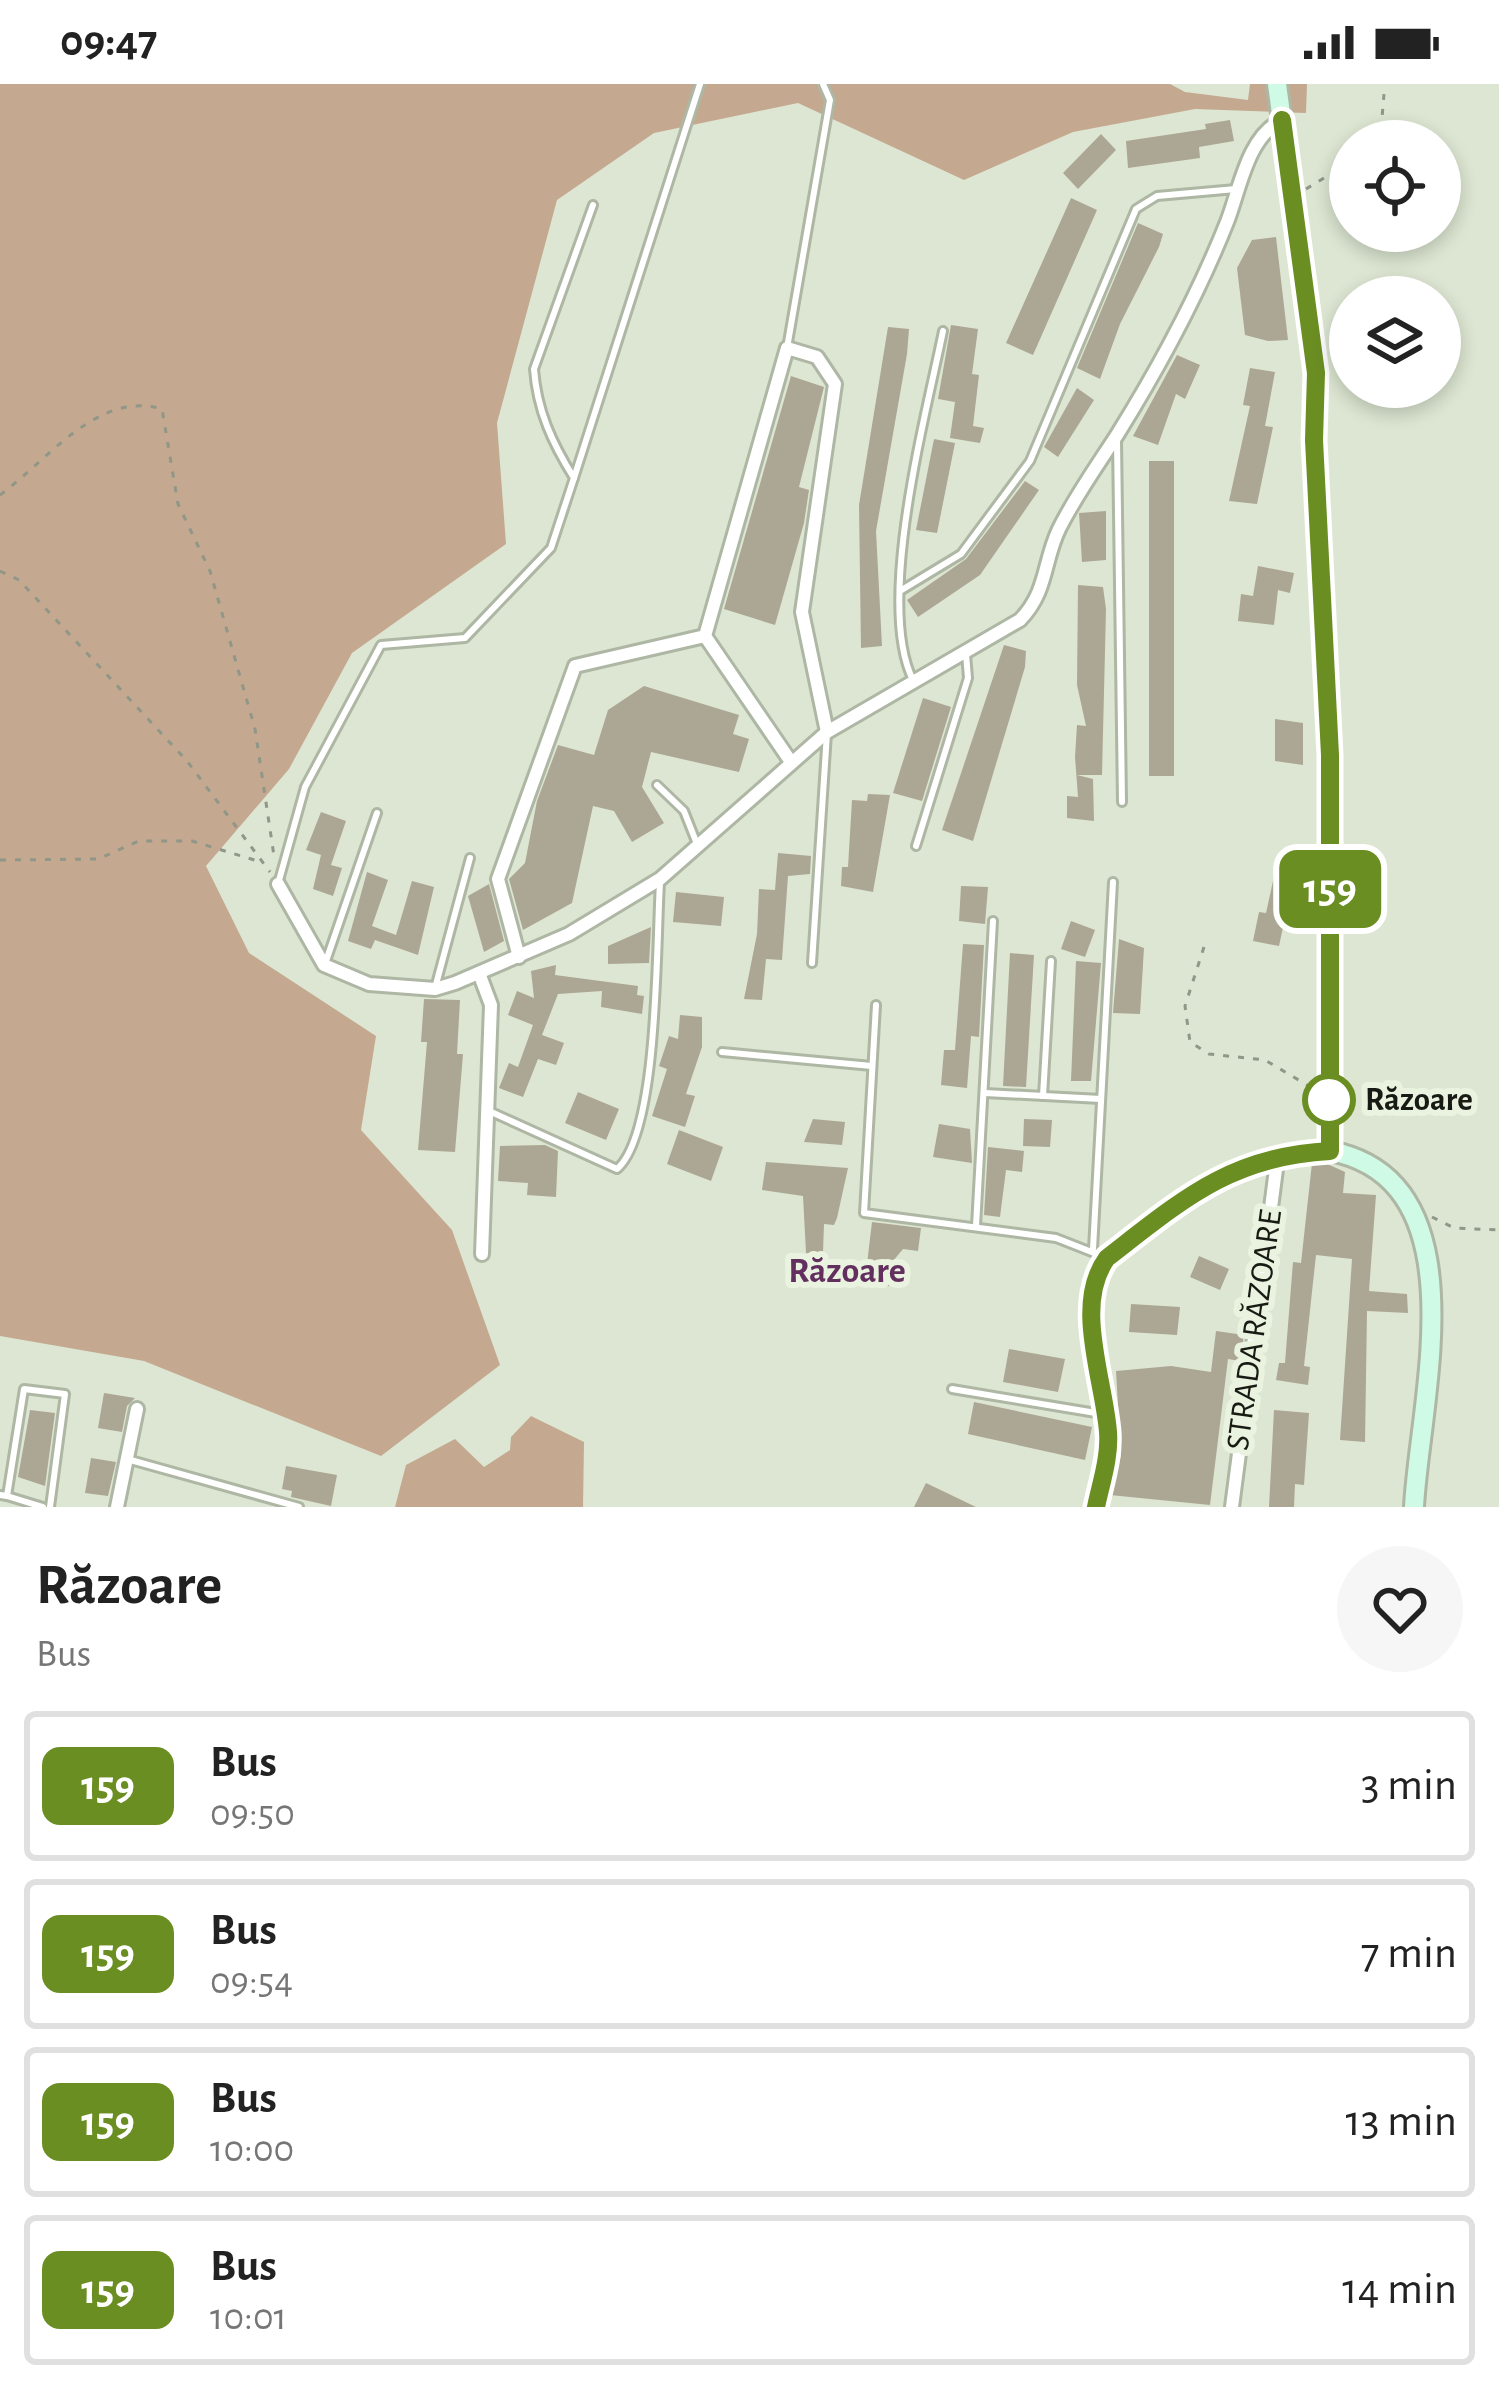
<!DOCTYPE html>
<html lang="en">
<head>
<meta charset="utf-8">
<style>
	:root { --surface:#fff; --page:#f6f6f6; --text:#222; --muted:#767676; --line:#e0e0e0 }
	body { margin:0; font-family:"Alegreya Sans",sans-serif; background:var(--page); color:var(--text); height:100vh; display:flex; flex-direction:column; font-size:45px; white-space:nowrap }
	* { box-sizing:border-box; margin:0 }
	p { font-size:39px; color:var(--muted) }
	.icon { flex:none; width:66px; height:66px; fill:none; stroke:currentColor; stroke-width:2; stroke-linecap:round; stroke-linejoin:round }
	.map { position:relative; height:1423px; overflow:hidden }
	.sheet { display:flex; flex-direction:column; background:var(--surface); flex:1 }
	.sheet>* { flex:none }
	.badge { padding:0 24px; border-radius:18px; font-size:42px; line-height:78px }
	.buttons { position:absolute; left:1329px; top:36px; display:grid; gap:24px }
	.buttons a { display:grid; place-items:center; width:132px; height:132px; border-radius:50%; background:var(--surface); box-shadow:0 6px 18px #0003; font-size:60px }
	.map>.badge { position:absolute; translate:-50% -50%; box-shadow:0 0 0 6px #fff }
	.round { display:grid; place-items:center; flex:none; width:126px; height:126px; border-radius:63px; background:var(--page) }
	.summary { display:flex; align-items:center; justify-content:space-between; height:204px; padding:0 36px }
	h1 { font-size:57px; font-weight:700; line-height:90px }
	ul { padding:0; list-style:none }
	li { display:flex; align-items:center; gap:36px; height:150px; margin:0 24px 18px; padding:0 12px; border:6px solid var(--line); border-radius:12px }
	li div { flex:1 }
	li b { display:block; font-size:45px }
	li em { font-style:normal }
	li .badge { min-width:132px; font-weight:700; text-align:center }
	.status { display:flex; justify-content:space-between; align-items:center; height:84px; padding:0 60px; background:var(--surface); direction:ltr }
	.status svg { height:33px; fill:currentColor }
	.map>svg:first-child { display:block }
</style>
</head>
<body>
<div class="status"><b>09:47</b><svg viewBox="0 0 49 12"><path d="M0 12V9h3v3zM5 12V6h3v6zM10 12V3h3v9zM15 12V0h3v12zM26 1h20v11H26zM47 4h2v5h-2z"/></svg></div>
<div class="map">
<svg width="1499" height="1423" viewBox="0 0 1499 1423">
	<rect width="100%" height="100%" fill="#dde6d2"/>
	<g fill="#c4a990">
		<polygon points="0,0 1170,0 1185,8 1248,16 1250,0 1307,0 1306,29 1195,25 1073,48 964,96 798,19 654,49 557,116 497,339 506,460 352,569 289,685 206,782 249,869 376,952 361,1046 452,1146 500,1281 381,1372 144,1277 0,1252"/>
		<polygon points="531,1332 584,1358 583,1423 395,1423 406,1381 455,1355 484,1383 510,1366 511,1353"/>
	</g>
	<g fill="#aca794">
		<polygon points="1230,36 1234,57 1199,63 1200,74 1128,84 1126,57 1206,45 1205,40"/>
		<polygon points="1101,50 1116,66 1078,105 1063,89"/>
		<polygon points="1071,114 1097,126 1033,271 1006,259"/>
		<polygon points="1138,139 1163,150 1159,163 1120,240 1100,295 1077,284"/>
		<polygon points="1276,153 1288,256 1268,257 1245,251 1237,184 1252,156"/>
		<polygon points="951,241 978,245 972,290 979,291 973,342 984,344 980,359 950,354 955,318 938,315"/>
		<polygon points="888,243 909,245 907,270 876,447 882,562 861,564 859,421"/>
		<polygon points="1177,271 1200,281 1185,315 1176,310 1158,361 1133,352"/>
		<polygon points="1250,284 1275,288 1265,342 1273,343 1257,420 1229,417 1250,322 1243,321"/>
		<polygon points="791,292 824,303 799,403 809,406 804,439 775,541 724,525"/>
		<polygon points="1077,304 1094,316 1058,373 1044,363"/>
		<polygon points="934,355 955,359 937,449 916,446"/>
		<rect x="1149" y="377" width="25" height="315"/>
		<polygon points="1025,397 1039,406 980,491 918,533 907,516 966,475"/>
		<polygon points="1106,427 1106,476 1082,478 1079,429"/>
		<polygon points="1258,482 1294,489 1290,509 1278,506 1274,541 1238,537 1241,510 1253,512"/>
		<polygon points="1078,501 1103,503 1106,525 1102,691 1077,691 1093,695 1094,737 1067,734 1067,712 1078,713 1075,673 1077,641 1086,642 1077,601"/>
		<polygon points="1004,561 1026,567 1025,583 973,757 942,746"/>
		<polygon points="644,602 739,631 733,650 749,655 739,688 651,668 642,703 664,739 632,758 614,727 593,722 572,819 523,846 509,795 525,779 537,717 558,661 594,671 608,626"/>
		<polygon points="923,614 951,623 922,717 893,709"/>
		<polygon points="1275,635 1303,639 1303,681 1275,677"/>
		<polygon points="868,710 890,711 873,808 841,802 842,783 848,783 852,716 867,717"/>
		<polygon points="321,728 346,737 331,781 342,784 333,812 313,805 321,771 306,766"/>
		<polygon points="778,769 811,772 810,790 788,792 782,876 766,875 762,916 744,915 757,850 759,805 775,806"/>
		<polygon points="367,788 388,796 372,842 396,851 412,797 434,803 418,871 375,856 371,865 348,857"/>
		<polygon points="1275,788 1305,794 1300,817 1289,815 1279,862 1253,857 1259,828 1266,829"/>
		<polygon points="489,800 504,857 484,868 468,812"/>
		<polygon points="961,802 988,803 985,840 959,837"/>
		<polygon points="676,808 724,813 721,842 673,838"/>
		<polygon points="1071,837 1095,846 1085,873 1061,865"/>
		<polygon points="651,843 649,879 608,880 608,862"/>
		<polygon points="1119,855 1144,864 1140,930 1113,929"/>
		<polygon points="963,860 984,861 979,953 971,952 967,1004 941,1001 944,966 955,966"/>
		<polygon points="1010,869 1034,871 1026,1003 1003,1002"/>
		<polygon points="1076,877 1101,879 1091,997 1071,997"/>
		<polygon points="556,881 555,891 638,902 637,911 644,912 642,930 601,923 602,907 558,910 542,951 564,959 556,981 538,975 523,1013 499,1004 509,979 518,983 533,941 508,931 517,907 534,914 531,887"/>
		<polygon points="424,915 460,916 457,970 463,970 455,1068 418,1066 427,958 421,958"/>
		<polygon points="680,931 702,933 702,963 686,1010 695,1012 685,1043 652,1032 667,985 659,982 669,952 678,955"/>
		<polygon points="578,1008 619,1025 606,1056 565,1039"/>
		<polygon points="813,1035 845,1038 842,1061 804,1058"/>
		<polygon points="1024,1035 1052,1036 1050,1063 1023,1062"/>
		<polygon points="939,1040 970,1045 972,1079 933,1073"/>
		<polygon points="679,1046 723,1063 711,1097 667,1080"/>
		<polygon points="545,1061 558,1067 556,1113 527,1111 528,1099 498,1097 500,1062"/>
		<polygon points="988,1063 1024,1067 1022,1088 1006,1086 1000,1133 984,1131"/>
		<polygon points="766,1078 848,1084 837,1134 834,1141 824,1140 823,1169 806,1169 803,1112 762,1106"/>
		<polygon points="1323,1078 1345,1088 1343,1109 1376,1111 1369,1207 1407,1210 1408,1229 1367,1227 1365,1358 1340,1356 1352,1175 1316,1171 1304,1282 1310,1283 1308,1301 1276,1296 1279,1279 1285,1279 1293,1178 1301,1179 1312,1079"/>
		<polygon points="872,1138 921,1144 918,1167 903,1165 883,1189 892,1190 889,1202 871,1203 876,1181 867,1180"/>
		<polygon points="1199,1172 1229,1185 1220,1206 1190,1193"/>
		<polygon points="1131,1220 1180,1223 1177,1251 1129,1248"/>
		<polygon points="1216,1247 1244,1251 1240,1277 1228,1275 1210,1421 1110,1411 1121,1372 1116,1287 1171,1282 1211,1288"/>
		<polygon points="1009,1265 1065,1275 1058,1308 1003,1298"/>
		<polygon points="104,1309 135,1314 127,1322 122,1348 98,1344"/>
		<polygon points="974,1318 1092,1343 1085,1376 968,1350"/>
		<polygon points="30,1326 55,1329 45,1402 18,1393"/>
		<polygon points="1274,1326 1309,1329 1304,1401 1295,1400 1294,1423 1269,1423"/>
		<polygon points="91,1374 116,1378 108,1412 85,1409"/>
		<polygon points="286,1382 337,1391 331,1422 291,1413 292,1407 282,1405"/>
		<polygon points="926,1399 976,1423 914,1423"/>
	</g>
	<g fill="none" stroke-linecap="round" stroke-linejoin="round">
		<g stroke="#aeb6a4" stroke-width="12">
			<g id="lane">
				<polyline points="787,264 830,16 823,0"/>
				<polyline points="1117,356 1122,718"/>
				<polyline points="574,394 700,0"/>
				<polyline points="900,507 961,470 1030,377 1136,125 1157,112 1236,105"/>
				<path d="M 913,596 C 875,520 926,331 943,247"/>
				<polyline points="657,701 684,727 697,760"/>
				<polyline points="916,762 968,594 966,570"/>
				<path d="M 278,800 L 305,703 L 381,561 L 465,554 L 551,464 L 574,394 C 552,359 537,326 534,285 L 593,121"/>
				<polyline points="326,877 377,729"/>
				<polyline points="812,879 827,649"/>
				<polyline points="435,904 470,774"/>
				<polyline points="876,921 864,1129 1056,1154 1107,1174"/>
				<polyline points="722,968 872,982"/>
				<polyline points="985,1009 1101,1015"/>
				<polyline points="1043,1012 1051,877"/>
				<path d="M 489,1027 L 617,1085 C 659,1049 656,860 660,799"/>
				<polyline points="976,1142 993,837"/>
				<polyline points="1093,1165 1113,798"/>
				<polyline points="952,1305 1102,1330"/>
				<polyline points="127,1375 299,1423"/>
				<polyline points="0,1411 7,1412 24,1305 65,1310 50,1423"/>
				<polyline points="7,1412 43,1423"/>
			</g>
		</g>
		<g stroke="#aeb6a4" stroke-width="18">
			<g id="street">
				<polyline points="791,678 705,552 787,264 817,273 835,300 802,528 827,648"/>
				<path d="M 278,800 L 324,881 L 369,900 L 435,905 L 455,899 L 569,850 L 660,795 L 827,648 L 1020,536 C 1048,507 1043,478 1059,445 C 1076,411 1097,382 1117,351 C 1158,285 1198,211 1227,138 C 1240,105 1247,53 1282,36"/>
				<polyline points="519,873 498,795 575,582 705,552"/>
				<polyline points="479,889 491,921 482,1170"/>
				<polyline points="117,1423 137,1325"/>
				<path d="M 1096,1423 C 1101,1399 1109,1373 1108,1349 C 1104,1295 1073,1221 1107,1174 C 1182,1115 1231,1072 1330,1067"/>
				<polyline points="1232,1423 1278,1070"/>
			</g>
		</g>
		<g stroke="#aeb6a4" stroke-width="24">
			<path id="secondary" d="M 1277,0 L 1316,289 L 1314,356 L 1330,671 L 1330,1067 C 1483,1096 1419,1319 1414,1423"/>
		</g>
		<g stroke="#909688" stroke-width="3" stroke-dasharray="6 9" stroke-linecap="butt">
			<polyline points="1368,57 1382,34 1384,10"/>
			<polyline points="1306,105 1350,78"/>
			<path d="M 0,411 C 48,376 98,306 162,325 L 178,420 L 210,487 L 255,645 L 274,772"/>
			<polyline points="0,487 19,496 187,677 270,788"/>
			<polyline points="0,776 98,775 139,757 192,757 261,778"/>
			<polyline points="1204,863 1185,922 1190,958 1209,970 1265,976 1312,1004"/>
			<polyline points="1432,1133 1454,1144 1499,1146"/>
		</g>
		<use href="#lane" stroke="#fff" stroke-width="6"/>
		<use href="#street" stroke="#fff" stroke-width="12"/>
		<use href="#secondary" stroke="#cffae5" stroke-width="18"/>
	</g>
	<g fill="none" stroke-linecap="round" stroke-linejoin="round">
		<g stroke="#fff" stroke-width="27">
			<path id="line" d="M 1096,1423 C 1101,1399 1110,1373 1108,1348 C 1104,1295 1073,1220 1107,1174 C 1182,1116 1231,1072 1330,1067 L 1330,671 L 1314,356 L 1316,289 L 1282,36"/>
		</g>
		<use href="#line" stroke="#6b8e23" stroke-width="18"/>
	</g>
	<circle fill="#fff" stroke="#6b8e23" stroke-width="6" cx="1329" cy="1016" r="24"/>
	<g text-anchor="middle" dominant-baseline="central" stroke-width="12" stroke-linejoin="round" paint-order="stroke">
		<g font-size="33" font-weight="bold" fill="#181b14" stroke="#eaf3df" text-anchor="start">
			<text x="1365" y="1016">Răzoare</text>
		</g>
		<g font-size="33" fill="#181b14" stroke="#eaf3df">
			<text transform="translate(1255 1246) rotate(-82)">STRADA RĂZOARE</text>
		</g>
		<g font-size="36" font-weight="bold" fill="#622f5f" stroke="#eaf3df">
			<text x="847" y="1187">Răzoare</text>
		</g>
	</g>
</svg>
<div class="buttons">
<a><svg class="icon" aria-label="locate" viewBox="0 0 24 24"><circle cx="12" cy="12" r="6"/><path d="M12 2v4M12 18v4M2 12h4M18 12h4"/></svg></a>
<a><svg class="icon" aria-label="layers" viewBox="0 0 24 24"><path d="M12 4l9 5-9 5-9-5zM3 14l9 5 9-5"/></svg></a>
</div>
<b class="badge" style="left:1330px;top:805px;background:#6b8e23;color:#fff">159</b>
</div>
<section class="sheet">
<div class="summary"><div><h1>Răzoare</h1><p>Bus</p></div><a class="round"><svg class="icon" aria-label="heart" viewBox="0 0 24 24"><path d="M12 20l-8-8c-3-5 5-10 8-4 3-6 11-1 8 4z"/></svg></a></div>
<ul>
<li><span class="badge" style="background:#6b8e23;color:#fff">159</span><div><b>Bus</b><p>09:50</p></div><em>3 min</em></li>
<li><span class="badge" style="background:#6b8e23;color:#fff">159</span><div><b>Bus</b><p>09:54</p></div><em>7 min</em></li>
<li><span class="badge" style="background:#6b8e23;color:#fff">159</span><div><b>Bus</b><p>10:00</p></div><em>13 min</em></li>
<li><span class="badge" style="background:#6b8e23;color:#fff">159</span><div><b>Bus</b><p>10:01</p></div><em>14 min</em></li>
</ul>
</section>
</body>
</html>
